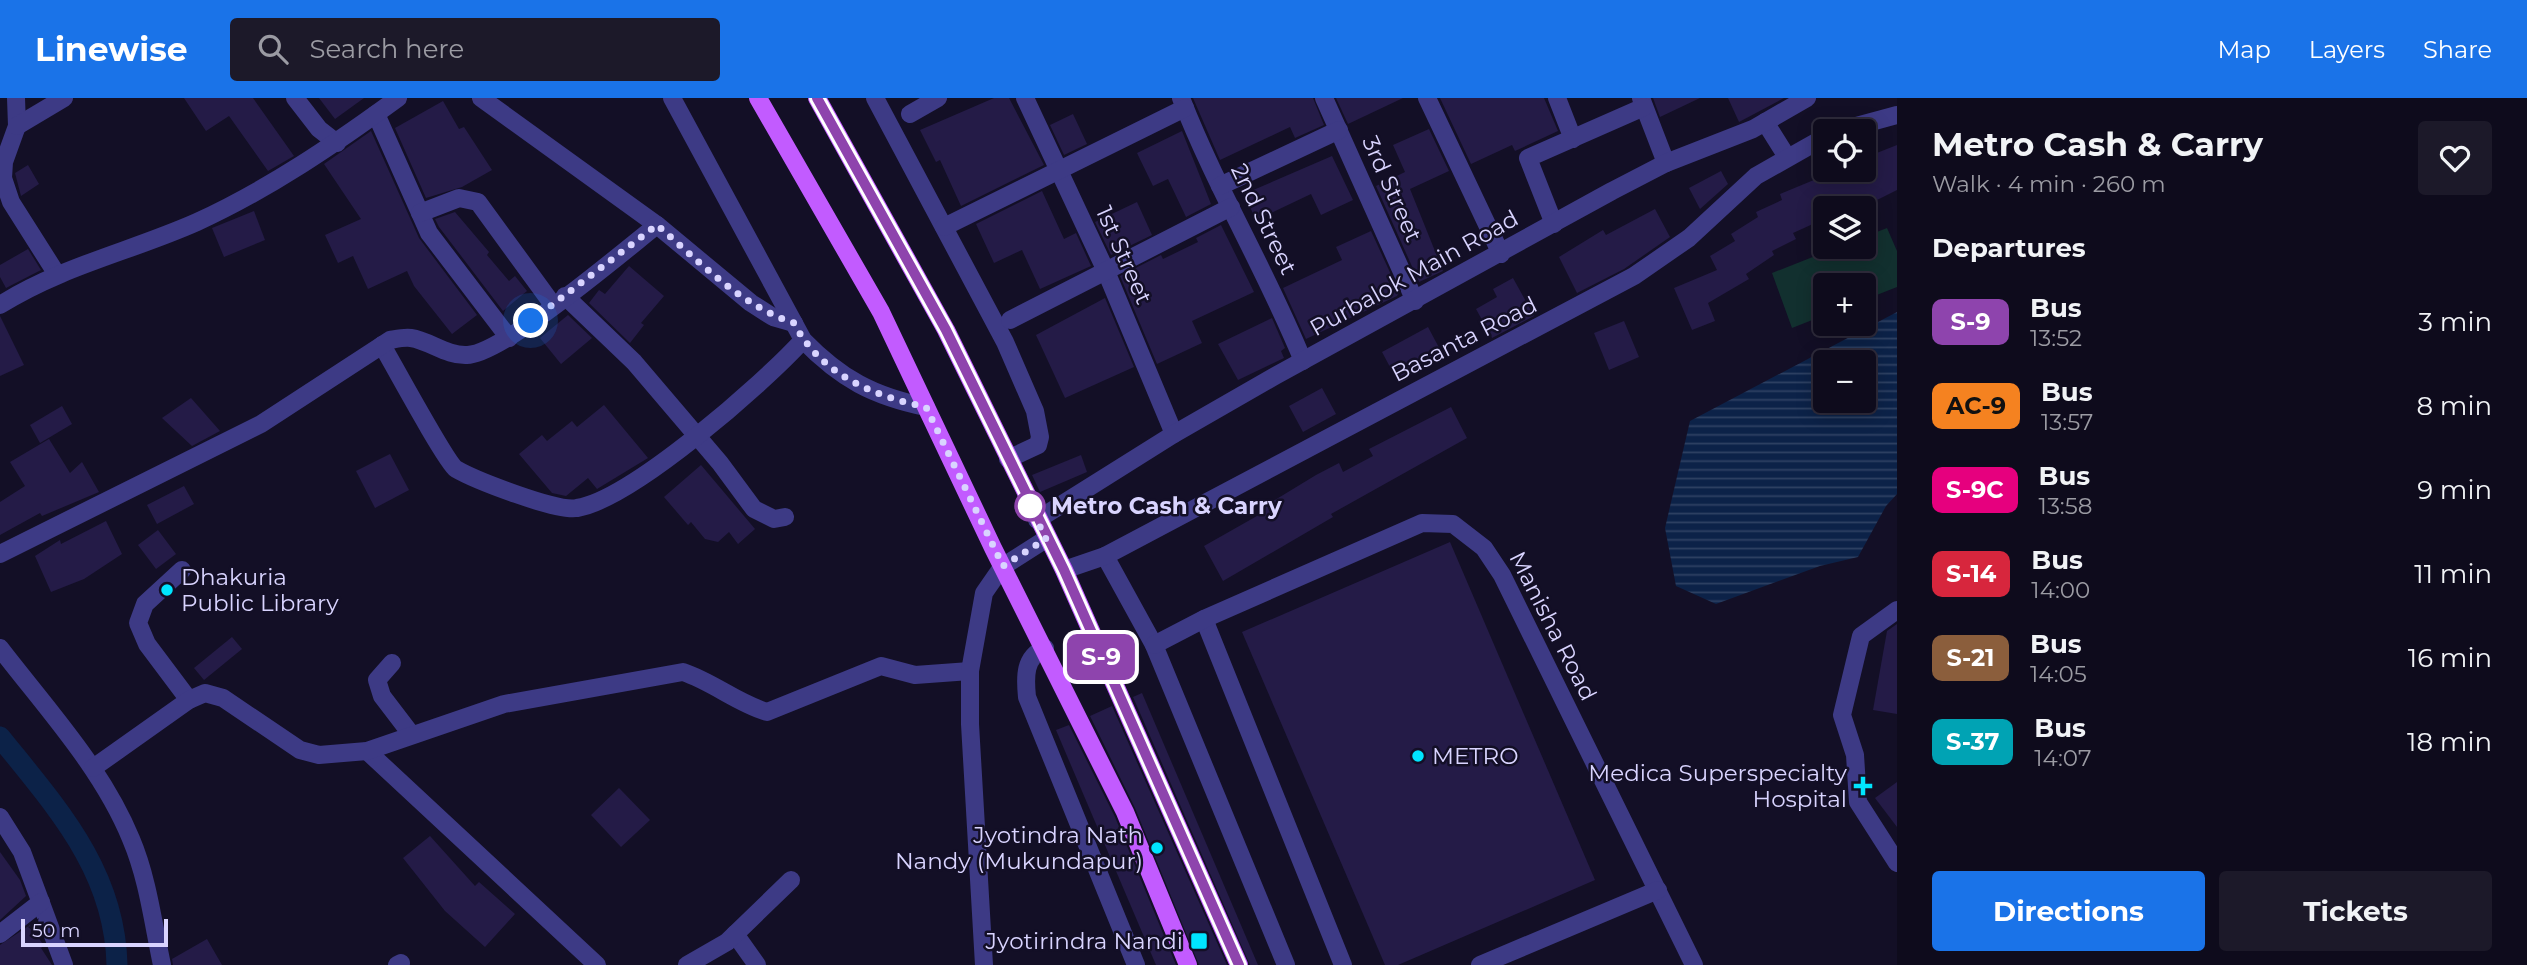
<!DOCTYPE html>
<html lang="en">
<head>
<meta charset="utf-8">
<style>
	:root { --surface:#0e0b1c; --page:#1c1929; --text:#f1f3f6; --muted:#9b9ba3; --line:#2e2b3b; --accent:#1a73e8 }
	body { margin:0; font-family:Montserrat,sans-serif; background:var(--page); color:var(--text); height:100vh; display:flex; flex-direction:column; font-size:26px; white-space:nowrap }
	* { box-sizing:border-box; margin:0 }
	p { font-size:23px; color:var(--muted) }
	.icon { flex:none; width:38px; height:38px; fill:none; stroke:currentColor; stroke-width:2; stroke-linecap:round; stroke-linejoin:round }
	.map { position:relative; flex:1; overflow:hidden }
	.panel { display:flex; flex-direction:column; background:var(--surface); width:630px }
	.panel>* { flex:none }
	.badge { padding:0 14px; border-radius:10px; font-size:24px; line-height:46px }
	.fabs { position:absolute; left:1813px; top:21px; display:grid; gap:14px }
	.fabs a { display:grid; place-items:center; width:63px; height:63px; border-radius:7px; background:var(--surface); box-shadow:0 4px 18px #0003,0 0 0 2px var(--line); font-size:35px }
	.scale { position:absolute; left:21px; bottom:18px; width:147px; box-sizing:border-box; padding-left:7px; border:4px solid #d9d4ff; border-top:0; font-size:19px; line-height:24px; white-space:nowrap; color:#d9d4ff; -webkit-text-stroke:5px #130f26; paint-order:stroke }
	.you { position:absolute; width:35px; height:35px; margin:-18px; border:5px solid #fff; border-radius:50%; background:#1a73e8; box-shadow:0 0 0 10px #1a73e833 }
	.map>.badge { position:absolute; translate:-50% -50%; box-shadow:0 0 0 4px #fff }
	h2 { padding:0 35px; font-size:26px; line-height:63px }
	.round { display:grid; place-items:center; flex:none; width:74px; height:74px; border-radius:7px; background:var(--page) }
	.head { display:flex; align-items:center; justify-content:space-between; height:119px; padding:0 35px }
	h1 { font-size:33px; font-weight:700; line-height:52px }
	.primary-button { display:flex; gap:14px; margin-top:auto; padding:14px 35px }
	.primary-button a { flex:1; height:80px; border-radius:7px; background:var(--accent); color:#fff; font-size:28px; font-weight:700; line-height:80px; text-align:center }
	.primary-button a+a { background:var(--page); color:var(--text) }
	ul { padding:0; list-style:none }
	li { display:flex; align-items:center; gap:21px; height:84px; padding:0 35px }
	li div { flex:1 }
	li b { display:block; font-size:26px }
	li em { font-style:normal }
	li .badge { min-width:77px; font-weight:700; text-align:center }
	header { display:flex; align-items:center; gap:42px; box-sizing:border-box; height:98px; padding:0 35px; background:var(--accent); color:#fff }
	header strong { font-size:33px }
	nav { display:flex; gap:38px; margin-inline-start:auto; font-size:24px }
	.search { width:490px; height:63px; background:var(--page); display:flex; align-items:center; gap:18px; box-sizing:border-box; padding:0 24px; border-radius:7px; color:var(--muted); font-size:26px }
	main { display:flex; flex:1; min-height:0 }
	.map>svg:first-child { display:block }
</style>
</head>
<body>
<header>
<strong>Linewise</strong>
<div class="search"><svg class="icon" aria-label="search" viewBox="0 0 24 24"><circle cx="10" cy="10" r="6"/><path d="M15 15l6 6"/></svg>Search here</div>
<nav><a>Map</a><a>Layers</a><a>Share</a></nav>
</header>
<main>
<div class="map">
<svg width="1897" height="867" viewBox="0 0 1897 867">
	<defs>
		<pattern id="water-rules" width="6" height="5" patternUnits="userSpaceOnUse" patternTransform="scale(1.75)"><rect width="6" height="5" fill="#0c2248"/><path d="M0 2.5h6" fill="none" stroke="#2f4163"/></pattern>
	</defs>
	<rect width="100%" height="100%" fill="#130f26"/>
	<polygon fill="#12302f" points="1887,130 1897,153 1897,189 1864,202 1864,187 1825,187 1825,217 1792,230 1772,175 1838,149 1864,149 1864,139"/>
	<path fill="url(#water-rules)" fill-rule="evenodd" d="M 1897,214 L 1897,396 L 1886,408 L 1858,459 L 1820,468 L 1716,506 L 1676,488 L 1665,430 L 1690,323 ZM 1825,264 L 1864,264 L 1864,303 L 1825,303 Z"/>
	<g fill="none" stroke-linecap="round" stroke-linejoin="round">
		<path stroke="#0c2248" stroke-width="21" d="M 0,639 C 56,709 115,772 117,867"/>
	</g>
	<g fill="#241b47">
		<polygon points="184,0 253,0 294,58 268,73 229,18 206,33"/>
		<polygon points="319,0 364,0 335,21"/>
		<polygon points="994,0 1009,0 1044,67 961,108 940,62 936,64 920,32"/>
		<polygon points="1193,0 1313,0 1324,27 1295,40 1290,29 1220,62"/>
		<polygon points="1336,0 1403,0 1348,26"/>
		<polygon points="1440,0 1544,0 1558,33 1515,53 1512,47 1471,66"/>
		<polygon points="1653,0 1700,0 1660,19"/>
		<polygon points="1728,0 1784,0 1739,24"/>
		<polygon points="443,3 459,31 464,29 492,72 462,89 426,100 395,30"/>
		<polygon points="1073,16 1087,46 1064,57 1050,27"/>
		<polygon points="1429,31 1449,73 1410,91 1443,173 1419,184 1376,88 1405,74 1393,47"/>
		<polygon points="371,33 419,140 477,217 452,236 414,188 407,173 368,191 353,158 338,165 325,137 361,121 324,66"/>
		<polygon points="1182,33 1211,106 1186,119 1168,81 1153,88 1137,55"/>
		<polygon points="1897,47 1897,92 1861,110 1819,110 1824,121 1793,135 1796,141 1772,153 1774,157 1746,176 1749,181 1708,205 1715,223 1692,232 1674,190 1717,172 1710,158 1735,143 1731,136 1758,119 1756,114 1782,102 1780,96 1838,72 1864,72 1864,60"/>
		<polygon points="1332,58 1353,102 1321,117 1311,96 1256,122 1244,96"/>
		<polygon points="28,67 39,86 21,98 15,75"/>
		<polygon points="1721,73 1728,86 1700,111 1689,90"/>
		<polygon points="1042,93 1064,141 1076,135 1091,168 1040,191 1022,152 994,165 976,126"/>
		<polygon points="1137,104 1152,137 1111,157 1095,124"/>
		<polygon points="1655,111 1670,139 1624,171 1577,195 1559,159 1603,132 1606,137"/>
		<polygon points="254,113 265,142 224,159 212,130"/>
		<polygon points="455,114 489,154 487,157 509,183 515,178 527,193 503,213 439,129 435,121"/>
		<polygon points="1221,127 1254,194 1192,223 1202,245 1157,266 1120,178 1161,157 1163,161 1198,144 1196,140"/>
		<polygon points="1371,133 1399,194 1397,198 1306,241 1283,190 1342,162 1336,149"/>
		<polygon points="28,151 41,172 6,190 0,179 0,167"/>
		<polygon points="629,168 664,198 641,225 644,227 630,245 589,205 599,192 605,196"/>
		<polygon points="1513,180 1534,218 1492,240 1476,211 1497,199 1493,191"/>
		<polygon points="1105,200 1134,269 1065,300 1036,237"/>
		<polygon points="568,217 592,240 561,266 540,240"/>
		<polygon points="0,218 24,267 0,278"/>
		<polygon points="1272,220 1285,250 1281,253 1284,260 1238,282 1218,246"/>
		<polygon points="1624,223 1639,259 1609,272 1594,235"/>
		<polygon points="1428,229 1444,259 1398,284 1382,254"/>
		<polygon points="1322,290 1336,316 1303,334 1289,308"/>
		<polygon points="191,300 220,333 192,348 162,320"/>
		<polygon points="604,307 648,360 597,391 588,380 566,398 552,395 519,356 542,337 547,343 572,323 577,329"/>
		<polygon points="62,308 72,326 40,345 30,327"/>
		<polygon points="1451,309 1467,340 1331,416 1333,419 1223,483 1204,448 1264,414 1262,410 1316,377 1339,365 1343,374 1373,358 1369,351"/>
		<polygon points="49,341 70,375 82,364 99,394 42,418 40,415 0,437 0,404 25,388 10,364"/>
		<polygon points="390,356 409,392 375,410 356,373"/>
		<polygon points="1081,357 1087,374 1040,394 1032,377"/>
		<polygon points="701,367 755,431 738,446 729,434 718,444 705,441 691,424 688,427 664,399"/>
		<polygon points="184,388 194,406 157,426 147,407"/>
		<polygon points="106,423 122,456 84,481 51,494 35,458 60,442 61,446"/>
		<polygon points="158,432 176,456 156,471 138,447"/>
		<polygon points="1450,444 1595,782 1398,867 1385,867 1242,534"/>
		<polygon points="1897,526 1897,616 1873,612 1887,533"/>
		<polygon points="232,539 242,551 204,582 194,570"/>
		<polygon points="1142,595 1258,867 1250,867 1133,599"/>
		<polygon points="1112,608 1227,867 1199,867 1135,710 1090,618"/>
		<polygon points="1069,627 1115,719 1176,867 1156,867 1056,632"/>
		<polygon points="1897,684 1897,729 1875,700"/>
		<polygon points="619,690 650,722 621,749 591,717"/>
		<polygon points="430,738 475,788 479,784 515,816 485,849 445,813 403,760"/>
		<polygon points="0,754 20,782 26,798 0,822"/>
		<polygon points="30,827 44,848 41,850 52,867 0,867 0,847"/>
		<polygon points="207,841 222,867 173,867 172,861"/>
	</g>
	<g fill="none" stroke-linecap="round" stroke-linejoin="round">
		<g stroke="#3d3a85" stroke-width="18">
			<polyline points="16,0 17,28 4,64 3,80 11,104 56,175"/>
			<polyline points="295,0 319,31 337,45"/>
			<polyline points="481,0 657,127 751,205 773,219 794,225"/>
			<path d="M 672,0 L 803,242 C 841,281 873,298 926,309"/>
			<polyline points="875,0 1005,244 1035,313 1040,339 1038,347 1008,361"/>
			<polyline points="1025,0 1105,171 1174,336"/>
			<path d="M 1181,0 C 1216,90 1267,174 1303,263"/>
			<polyline points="1324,0 1415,203"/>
			<polyline points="1427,0 1501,156"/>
			<polyline points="1557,0 1573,41"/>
			<polyline points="1641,0 1666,65"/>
			<polyline points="376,16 429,135 509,240"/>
			<polyline points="910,16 938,0"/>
			<polyline points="1765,24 1787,59"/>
			<polyline points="17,28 64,0"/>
			<polyline points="1838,33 1897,17"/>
			<polyline points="1220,88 1339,32"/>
			<polyline points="420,115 459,100 478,104 553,207"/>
			<polyline points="1554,126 1528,60 1644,9"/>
			<polyline points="944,129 1185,10"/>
			<polyline points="565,198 634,264 720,365 754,411 774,421 785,419"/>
			<path d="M 0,207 C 62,168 132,153 197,124 C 269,91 335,46 398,0"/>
			<polyline points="1010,222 1231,109"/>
			<path d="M 382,247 C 393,266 446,364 456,371 C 475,382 557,414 577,410 C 632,401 764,285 803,242"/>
			<polyline points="1037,422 1174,336 1275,278 1612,93 1666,65 1753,31 1807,0"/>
			<path d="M 0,456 L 261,326 L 390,242 C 396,241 404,239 411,240 C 430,243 447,258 467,257 C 502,257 624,153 657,127"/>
			<polyline points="1105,458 1154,547 1286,867"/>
			<polyline points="182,472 145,506 138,525 147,546 189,602"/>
			<polyline points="1064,472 1105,458 1634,178 1689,140 1756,78 1825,39"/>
			<polyline points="1897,512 1861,538 1842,617 1855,657 1858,704 1897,765"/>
			<polyline points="1204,521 1343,867"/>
			<polyline points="1154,547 1204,521 1422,425 1453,426 1484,450 1502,477 1694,867"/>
			<path d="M 0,550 C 46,610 102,670 131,741 C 148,781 153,825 162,867"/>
			<path d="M 1045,550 C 1024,559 1025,579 1027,599 L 1136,867"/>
			<polyline points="392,565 377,582 382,598 411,636"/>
			<polyline points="367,653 597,867"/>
			<path d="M 93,670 L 189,602 L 205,595 L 223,600 L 300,652 L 319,657 L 367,653 L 504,606 L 683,574 C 713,584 737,605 767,614 L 881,568 L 915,577 L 970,573"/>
			<polyline points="0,719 22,754 64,867"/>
			<polyline points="0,836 41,804"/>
			<polyline points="735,836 757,867"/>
			<polyline points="397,867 401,865"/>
			<polyline points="687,867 727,844 791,782"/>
			<polyline points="984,867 970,626 970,573 984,495 1002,469 1046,441"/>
			<polyline points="1480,867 1658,792"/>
		</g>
		<g stroke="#c25bff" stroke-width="18">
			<polyline points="758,0 881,214 993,450 1125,714 1188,867"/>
			<polyline points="817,0 946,232 1064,472 1239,867"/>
		</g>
	</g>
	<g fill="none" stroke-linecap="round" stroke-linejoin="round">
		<g stroke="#fff" stroke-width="16">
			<polyline id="line" points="817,0 946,232 1064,472 1239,867"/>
		</g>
		<use href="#line" stroke="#8e44ad" stroke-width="10"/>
		<path stroke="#d9d4ff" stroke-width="7" stroke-dasharray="0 12.6" d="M 531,223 L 657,127 C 699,163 741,208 794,225 C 820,276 873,298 926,309 L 1003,468 L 1046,441 L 1027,402 L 1030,408"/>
	</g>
	<circle fill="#fff" stroke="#8e44ad" stroke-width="3.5" cx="1030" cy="408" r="14"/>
	<g fill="#00e5ff" stroke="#130f26" stroke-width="2.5">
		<circle cx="167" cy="492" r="7"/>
		<circle cx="1418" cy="658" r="7"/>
		<path d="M1859.5 677.5h7v7h7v7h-7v7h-7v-7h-7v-7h7z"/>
		<circle cx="1157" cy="750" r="7"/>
		<rect x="1190" y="834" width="18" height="18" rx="3.5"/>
	</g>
	<g text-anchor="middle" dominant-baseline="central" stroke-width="5" stroke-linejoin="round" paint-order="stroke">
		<g font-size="23" fill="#d9d4ff" stroke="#130f26">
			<text transform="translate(1392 91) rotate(66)">3rd Street</text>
			<text transform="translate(1264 121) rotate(64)">2nd Street</text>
			<text transform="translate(1124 157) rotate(66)">1st Street</text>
			<text transform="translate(1414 175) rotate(-29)">Purbalok Main Road</text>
			<text transform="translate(1464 241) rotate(-27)">Basanta Road</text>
			<text transform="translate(1553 528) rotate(63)">Manisha Road</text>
		</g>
		<g font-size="23" font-weight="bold" fill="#d9d4ff" stroke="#130f26" text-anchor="start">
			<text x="1051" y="408">Metro Cash &amp; Carry</text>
		</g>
		<g font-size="23" fill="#d9d4ff" stroke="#130f26" text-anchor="end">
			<text x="181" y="479" text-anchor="start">Dhakuria<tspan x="181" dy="26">Public Library</tspan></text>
			<text x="1432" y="658" text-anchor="start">METRO</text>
			<text x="1847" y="675">Medica Superspecialty<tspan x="1847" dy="26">Hospital</tspan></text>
			<text x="1143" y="737">Jyotindra Nath<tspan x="1143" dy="26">Nandy (Mukundapur)</tspan></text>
			<text x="1183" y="843">Jyotirindra Nandi</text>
		</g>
	</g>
</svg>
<div class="fabs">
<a><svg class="icon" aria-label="locate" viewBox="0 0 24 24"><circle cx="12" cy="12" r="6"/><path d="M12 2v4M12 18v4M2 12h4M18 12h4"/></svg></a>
<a><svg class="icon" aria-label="layers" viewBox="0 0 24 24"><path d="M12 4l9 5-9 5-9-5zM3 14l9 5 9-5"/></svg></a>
<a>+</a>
<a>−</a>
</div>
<div class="scale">50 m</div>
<div class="you" style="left:531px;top:223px"></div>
<b class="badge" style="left:1101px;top:559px;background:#8e44ad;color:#fff">S-9</b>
</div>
<section class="panel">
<div class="head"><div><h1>Metro Cash &amp; Carry</h1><p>Walk · 4 min · 260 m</p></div><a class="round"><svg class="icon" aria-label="heart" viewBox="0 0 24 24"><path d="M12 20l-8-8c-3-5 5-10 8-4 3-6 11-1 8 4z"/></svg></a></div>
<h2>Departures</h2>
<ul>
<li><span class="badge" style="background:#8e44ad;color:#fff">S-9</span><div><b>Bus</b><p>13:52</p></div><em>3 min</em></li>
<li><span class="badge" style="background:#f58220;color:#111">AC-9</span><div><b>Bus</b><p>13:57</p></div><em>8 min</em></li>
<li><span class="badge" style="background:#e6007e;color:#fff">S-9C</span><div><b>Bus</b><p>13:58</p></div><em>9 min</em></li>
<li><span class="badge" style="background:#d7263d;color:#fff">S-14</span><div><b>Bus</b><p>14:00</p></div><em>11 min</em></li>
<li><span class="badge" style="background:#8b5e3c;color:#fff">S-21</span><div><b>Bus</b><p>14:05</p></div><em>16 min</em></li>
<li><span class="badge" style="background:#00a3b4;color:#fff">S-37</span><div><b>Bus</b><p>14:07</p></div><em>18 min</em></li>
</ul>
<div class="primary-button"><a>Directions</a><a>Tickets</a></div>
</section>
</main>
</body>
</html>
